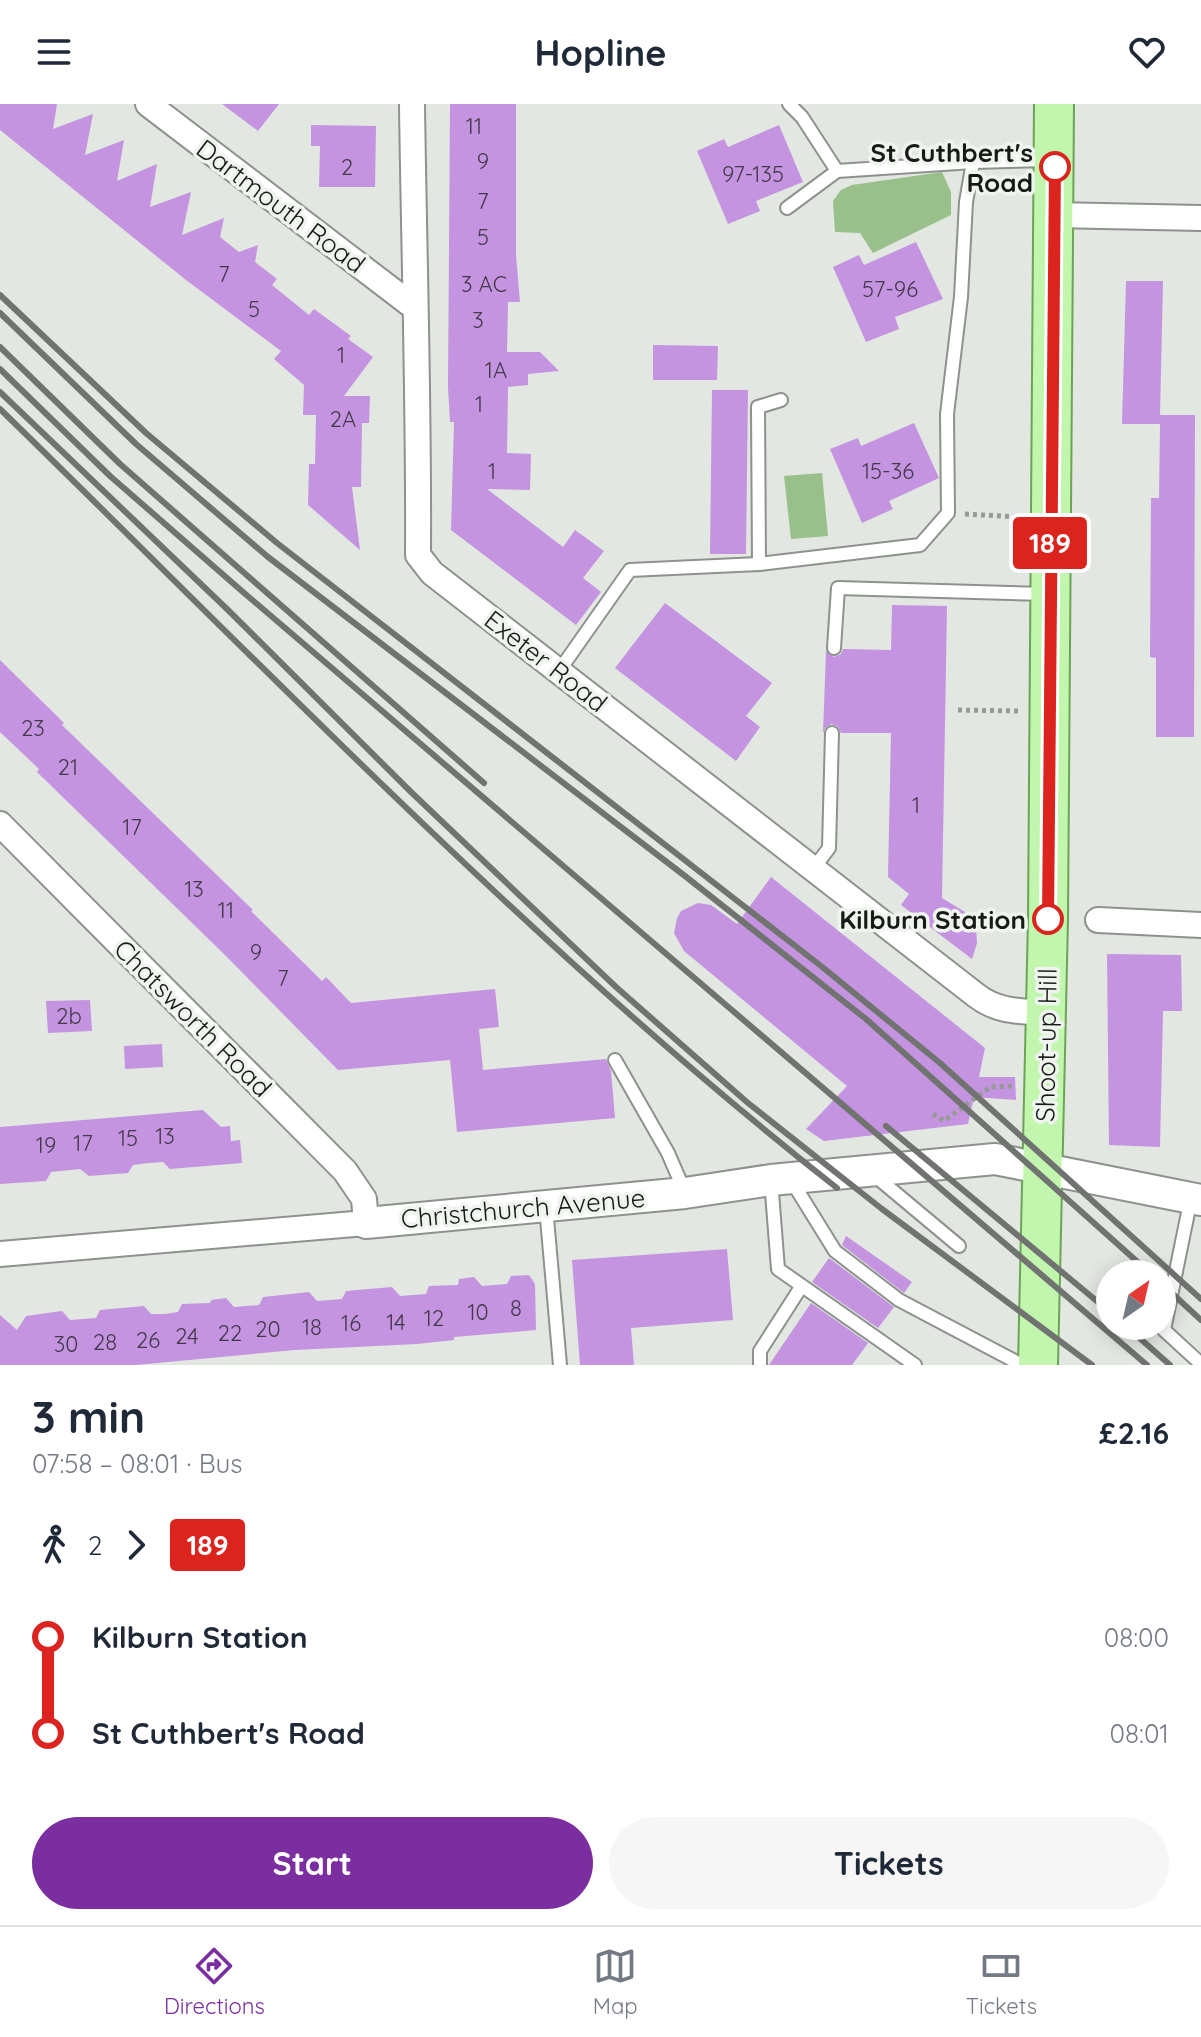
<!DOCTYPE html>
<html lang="en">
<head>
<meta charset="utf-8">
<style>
	:root { --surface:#fff; --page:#f6f6f7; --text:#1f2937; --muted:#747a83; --line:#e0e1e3; --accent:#7a2ea0 }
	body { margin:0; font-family:Quicksand,sans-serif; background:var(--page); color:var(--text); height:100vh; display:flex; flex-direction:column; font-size:30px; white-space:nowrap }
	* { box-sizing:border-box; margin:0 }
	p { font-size:26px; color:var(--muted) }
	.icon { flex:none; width:44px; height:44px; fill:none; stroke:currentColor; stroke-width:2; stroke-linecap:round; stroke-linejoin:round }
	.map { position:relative; height:1261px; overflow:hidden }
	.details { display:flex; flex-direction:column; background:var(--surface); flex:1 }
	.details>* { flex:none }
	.badge { padding:0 16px; border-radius:6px; font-size:28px; line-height:52px }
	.needle { width:52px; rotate:34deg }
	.tools { position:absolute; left:1096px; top:1156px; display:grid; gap:16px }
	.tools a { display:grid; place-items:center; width:80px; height:80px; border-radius:50%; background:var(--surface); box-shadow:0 4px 20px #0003; font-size:40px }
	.map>.badge { position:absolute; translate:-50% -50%; box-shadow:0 0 0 4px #fff }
	.legs { display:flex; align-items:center; gap:12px; height:88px; padding:0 32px; font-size:26px }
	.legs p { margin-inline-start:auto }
	.overview { display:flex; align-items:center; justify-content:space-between; height:136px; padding:0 32px }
	h1 { font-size:44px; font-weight:800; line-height:60px }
	.cta { display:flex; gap:16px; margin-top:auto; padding:16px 32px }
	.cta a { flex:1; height:92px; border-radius:48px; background:var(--accent); color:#fff; font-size:32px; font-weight:800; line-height:92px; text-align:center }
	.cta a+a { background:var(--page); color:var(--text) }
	ul { padding:0 32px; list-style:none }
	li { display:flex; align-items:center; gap:28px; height:96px; font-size:30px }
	li i { display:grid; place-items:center; width:12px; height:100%; margin:0 10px; background:currentColor }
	li i::after { content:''; width:20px; height:20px; margin:-10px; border:6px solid; border-radius:50%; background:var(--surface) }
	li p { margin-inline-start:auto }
	li:first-child i { background:linear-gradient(#0000 50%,currentColor 0) }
	li:last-child i { background:linear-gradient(currentColor 50%,#0000 0) }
	header { display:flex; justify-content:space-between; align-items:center; height:104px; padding:0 32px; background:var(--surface); font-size:36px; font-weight:800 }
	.tab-bar { display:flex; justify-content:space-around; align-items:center; height:112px; border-top:2px solid var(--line); background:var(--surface); font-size:22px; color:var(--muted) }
	.tab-bar a { display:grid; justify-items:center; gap:4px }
	.tab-bar .selected { color:var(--accent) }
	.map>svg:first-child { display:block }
</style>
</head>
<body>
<header><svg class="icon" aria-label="menu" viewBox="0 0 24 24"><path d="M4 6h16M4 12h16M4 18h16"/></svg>Hopline<svg class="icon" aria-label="heart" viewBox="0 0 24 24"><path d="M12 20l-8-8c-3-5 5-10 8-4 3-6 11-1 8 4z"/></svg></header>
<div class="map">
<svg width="1201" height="1261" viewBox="0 0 1201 1261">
	<rect width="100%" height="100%" fill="#e2e7e1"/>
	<g fill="#99bf8b">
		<polygon points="942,68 951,88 951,111 873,149 860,129 835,128 833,97 841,86 852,81"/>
		<polygon points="822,369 828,432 791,435 784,372"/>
	</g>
	<g fill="#c494e0">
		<polygon points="0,0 57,0 53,25 93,10 85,51 124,36 117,77 157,60 150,103 191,88 182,131 224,114 220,133 239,148 258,141 255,158 277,175 272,181 309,211 314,205 351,232 348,235 373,253 344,292 370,292 369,319 362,319 361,383 352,383 360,446 308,401 309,360 315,360 316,311 303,311 304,281 274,255 281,247 186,176 0,26"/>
		<polygon points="222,0 279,0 258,27"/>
		<polygon points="450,0 516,0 516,151 520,198 508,198 507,248 540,248 559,267 528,270 528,281 508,283 507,349 531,350 530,386 487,385 563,443 575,426 604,447 583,474 601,488 576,521 451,426 454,318 450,318 448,283"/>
		<polygon points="311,21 376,22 375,83 319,83 320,42 311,42"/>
		<polygon points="779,21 803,78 756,97 760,107 728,120 697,47 724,35 728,43"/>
		<polygon points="916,138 943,195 895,213 899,225 866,238 833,163 859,151 864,161"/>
		<polygon points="1126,177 1163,177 1160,311 1195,311 1194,633 1156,633 1156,554 1150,553 1151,394 1159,394 1160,320 1122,320"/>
		<polygon points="653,241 718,242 717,276 653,276"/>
		<polygon points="712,286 748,286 746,450 710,450"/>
		<polygon points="914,319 939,374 889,397 893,405 862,419 830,345 858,334 861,342"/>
		<polygon points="665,499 772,579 746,612 760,623 736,657 615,564"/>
		<polygon points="892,501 947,502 942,794 970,811 976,823 977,839 972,855 901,801 909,790 888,773 891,629 841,629 837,622 831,620 825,624 823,629 826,547 834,553 841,550 843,545 891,546"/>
		<polygon points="0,556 64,619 62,621 253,806 251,807 322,877 326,873 351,899 495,885 499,923 479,925 483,966 606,955 611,967 615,1014 457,1028 450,956 338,966 226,852 37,668 39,665 0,628"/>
		<polygon points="771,773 985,944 979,973 1015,973 1016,996 974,993 968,1020 824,1037 806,1025 847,982 684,847 674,829 677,814 681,807 698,799 711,801 737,820"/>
		<polygon points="1107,850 1181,851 1182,907 1163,907 1160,1043 1109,1041"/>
		<polygon points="90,896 92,927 48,929 46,897"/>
		<polygon points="162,940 163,963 125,965 124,942"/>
		<polygon points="203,1006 221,1023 230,1022 231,1037 240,1036 242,1059 170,1065 163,1058 149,1059 133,1061 128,1069 89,1072 80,1065 51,1068 46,1077 0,1080 0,1023"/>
		<polygon points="846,1132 912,1178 904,1189 842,1141"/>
		<polygon points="727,1145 733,1216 631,1224 634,1261 580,1261 572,1156"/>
		<polygon points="829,1154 894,1203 878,1224 812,1178"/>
		<polygon points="529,1171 535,1180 536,1226 454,1233 454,1236 417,1240 295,1246 136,1261 0,1261 0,1211 17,1226 26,1212 62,1207 70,1216 96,1214 100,1206 144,1202 151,1210 165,1210 178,1208 182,1200 210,1199 211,1196 226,1194 234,1203 259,1201 263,1193 309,1188 317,1197 342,1195 346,1187 392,1183 400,1192 426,1190 429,1182 458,1181 459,1175 474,1173 482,1182 507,1180 511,1172"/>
		<polygon points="811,1199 868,1239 852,1261 769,1261"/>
	</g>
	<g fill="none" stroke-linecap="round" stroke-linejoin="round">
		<g stroke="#8d928c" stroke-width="16">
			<g id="service">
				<polyline points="789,0 802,13 837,67"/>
				<polyline points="787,104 837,67 973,58"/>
				<polyline points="759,460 758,303 781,296"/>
				<polyline points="834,544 838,484 1046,490"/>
				<polyline points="559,567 630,466 759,460 920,441 948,409 947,310 961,193 966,98 973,58 1048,56"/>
				<polyline points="813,765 829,744 832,629"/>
				<polyline points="615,956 668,1049 684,1086"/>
				<polyline points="874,1071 959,1142"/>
				<polyline points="771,1076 778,1165 915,1261"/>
				<polyline points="791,1076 835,1147 899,1196 1022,1261"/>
				<polyline points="1191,1094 1164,1226 1201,1260"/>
				<polyline points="546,1103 560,1261"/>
				<polyline points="760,1261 760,1247 801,1183"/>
			</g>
		</g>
		<g stroke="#8d928c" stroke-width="28">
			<g id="minor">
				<polyline points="148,0 414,203"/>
				<path d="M 412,0 C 414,150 419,301 418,451 L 432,469 L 977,892 C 998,908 1020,907 1045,909"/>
				<polyline points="1053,111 1201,114"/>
				<polyline points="0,720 345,1067 364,1095 366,1119 0,1150"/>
				<polyline points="1098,816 1201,821"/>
			</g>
		</g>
		<g stroke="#8d928c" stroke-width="34">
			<polyline id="tertiary" points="366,1119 685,1089 771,1076 995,1055 1201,1096"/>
		</g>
		<g stroke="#6ca456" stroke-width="42">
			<polyline id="primary" points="1038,1261 1048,815 1054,0"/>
		</g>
		<g stroke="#969a95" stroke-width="5" stroke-dasharray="4 4" stroke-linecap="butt">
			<polyline points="965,410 1019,413"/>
			<polyline points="958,606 1020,607"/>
			<polyline points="933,1010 944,1017 990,983 1014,982"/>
		</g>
		<use href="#service" stroke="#fff" stroke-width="12"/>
		<use href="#minor" stroke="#fff" stroke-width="24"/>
		<use href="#tertiary" stroke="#fff" stroke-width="30"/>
		<use href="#primary" stroke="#c2f5ad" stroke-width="38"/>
		<g stroke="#70736f" stroke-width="6">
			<polyline points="0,191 146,329 277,439 821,862 940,959 1201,1195"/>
			<polyline points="0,209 136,340 268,453 685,772 866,915 1151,1170"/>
			<polyline points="0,243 120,360 484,679"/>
			<polyline points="0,265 110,372 243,488 1147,1261"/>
			<polyline points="0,288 227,505 411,688 616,883 748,999 882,1105 1092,1261"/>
			<path d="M 0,305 C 273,571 537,848 837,1084"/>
			<polyline points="886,1022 1110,1208"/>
			<polyline points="1162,1180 1201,1216"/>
			<polyline points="1126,1222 1170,1261"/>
		</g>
	</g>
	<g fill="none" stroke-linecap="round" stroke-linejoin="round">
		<g stroke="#fff" stroke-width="18">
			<polyline id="line-1" points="1048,815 1055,63"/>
		</g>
		<use href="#line-1" stroke="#dc241f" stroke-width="12"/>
	</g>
	<g fill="#fff" stroke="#dc241f" stroke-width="4">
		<circle cx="1055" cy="63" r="14"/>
		<circle cx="1048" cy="815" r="14"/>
	</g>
	<g text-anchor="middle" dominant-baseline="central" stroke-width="7" stroke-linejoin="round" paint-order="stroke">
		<g font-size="22" fill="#43384a">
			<text x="474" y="22">11</text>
			<text x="483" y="57">9</text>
			<text x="347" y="63">2</text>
			<text x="753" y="70">97-135</text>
			<text x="483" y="97">7</text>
			<text x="483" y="133">5</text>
			<text x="224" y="170">7</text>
			<text x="484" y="180">3 AC</text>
			<text x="890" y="185">57-96</text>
			<text x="254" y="205">5</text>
			<text x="478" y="216">3</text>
			<text x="341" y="251">1</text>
			<text x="496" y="266">1A</text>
			<text x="479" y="300">1</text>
			<text x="343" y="315">2A</text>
			<text x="492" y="367">1</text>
			<text x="888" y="367">15-36</text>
			<text x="33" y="624">23</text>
			<text x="68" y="663">21</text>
			<text x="916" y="701">1</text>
			<text x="132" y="723">17</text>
			<text x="194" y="785">13</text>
			<text x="226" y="806">11</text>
			<text x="256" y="848">9</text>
			<text x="283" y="874">7</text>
			<text x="69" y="912">2b</text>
			<text x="165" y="1032">13</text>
			<text x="128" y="1034">15</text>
			<text x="83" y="1039">17</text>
			<text x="46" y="1041">19</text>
			<text x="516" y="1204">8</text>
			<text x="478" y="1208">10</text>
			<text x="434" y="1214">12</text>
			<text x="396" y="1218">14</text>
			<text x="351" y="1219">16</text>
			<text x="312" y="1223">18</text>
			<text x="268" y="1225">20</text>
			<text x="230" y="1229">22</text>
			<text x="187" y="1232">24</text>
			<text x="148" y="1236">26</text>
			<text x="105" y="1238">28</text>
			<text x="66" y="1240">30</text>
		</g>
		<g font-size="26" font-weight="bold" fill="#181a18" stroke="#eff4ee" text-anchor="end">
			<text x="1033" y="48">St Cuthbert's<tspan x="1033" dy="30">Road</tspan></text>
			<text x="1026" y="815">Kilburn Station</text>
		</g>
		<g font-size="26" fill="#181a18" stroke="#eff4ee">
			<text transform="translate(281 102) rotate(37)">Dartmouth Road</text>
			<text transform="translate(546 557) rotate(38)">Exeter Road</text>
			<text transform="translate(193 914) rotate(45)">Chatsworth Road</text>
			<text transform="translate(1046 941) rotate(-89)">Shoot-up Hill</text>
			<text transform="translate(523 1104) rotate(-5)">Christchurch Avenue</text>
		</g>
	</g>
</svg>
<div class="tools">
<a><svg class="needle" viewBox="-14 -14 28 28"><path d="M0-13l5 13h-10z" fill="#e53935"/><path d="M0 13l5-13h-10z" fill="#747a83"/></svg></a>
</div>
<b class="badge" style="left:1050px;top:439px;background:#dc241f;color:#fff">189</b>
</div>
<section class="details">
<div class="overview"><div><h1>3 min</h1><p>07:58 – 08:01 · Bus</p></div><b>£2.16</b></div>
<div class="legs"><svg class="icon" aria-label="walk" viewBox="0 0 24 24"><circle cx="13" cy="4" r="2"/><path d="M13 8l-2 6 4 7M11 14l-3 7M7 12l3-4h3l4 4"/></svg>2<svg class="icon" aria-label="forward" viewBox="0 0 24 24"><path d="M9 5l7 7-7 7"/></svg><b class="badge" style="background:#dc241f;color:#fff">189</b></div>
<ul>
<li><i style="color:#dc241f"></i><b>Kilburn Station</b><p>08:00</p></li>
<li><i style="color:#dc241f"></i><b>St Cuthbert's Road</b><p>08:01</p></li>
</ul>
<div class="cta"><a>Start</a><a>Tickets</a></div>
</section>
<nav class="tab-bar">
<a class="selected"><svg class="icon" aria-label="directions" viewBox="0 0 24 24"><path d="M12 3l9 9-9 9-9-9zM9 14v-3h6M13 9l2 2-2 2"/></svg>Directions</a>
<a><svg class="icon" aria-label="map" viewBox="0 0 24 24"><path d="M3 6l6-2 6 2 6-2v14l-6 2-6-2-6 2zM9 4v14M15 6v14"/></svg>Map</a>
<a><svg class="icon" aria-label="tickets" viewBox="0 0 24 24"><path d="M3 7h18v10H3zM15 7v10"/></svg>Tickets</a>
</nav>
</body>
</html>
